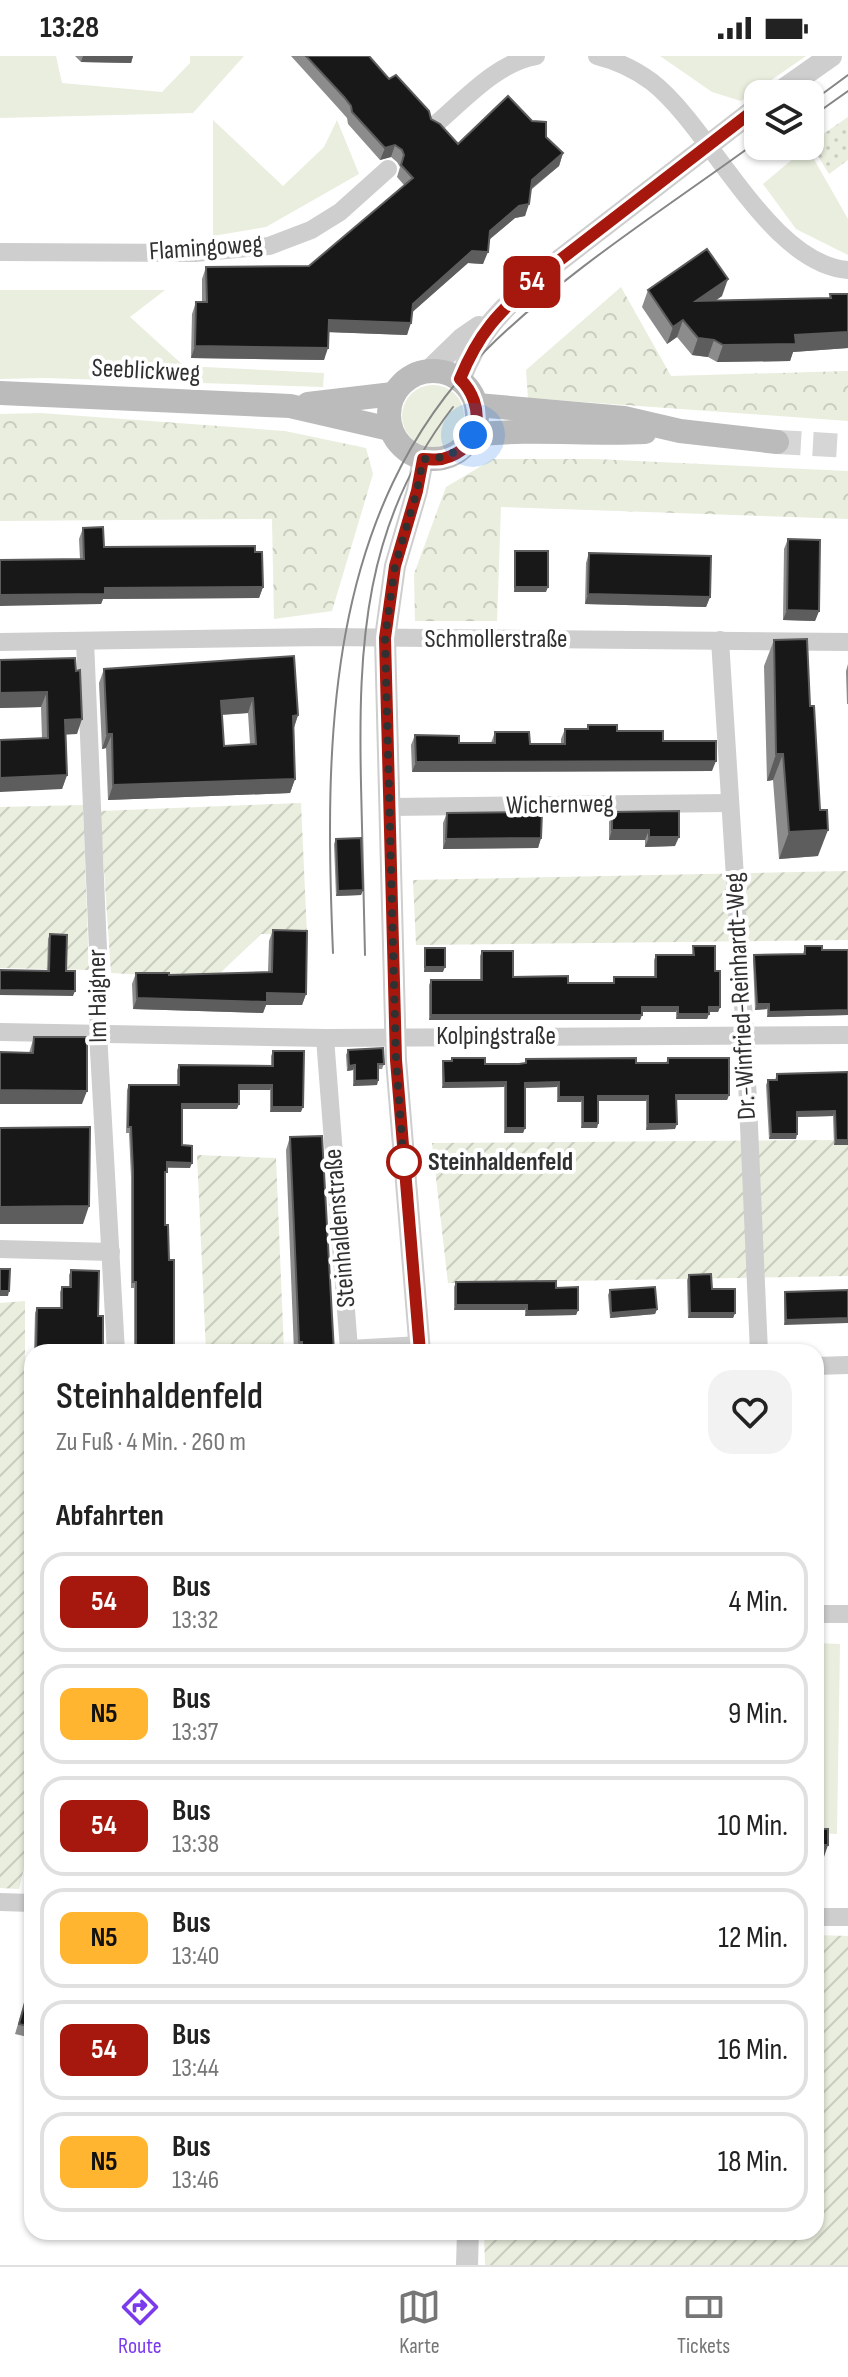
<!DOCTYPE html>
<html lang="de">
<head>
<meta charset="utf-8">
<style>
	:root { --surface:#fff; --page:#f2f2f2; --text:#222; --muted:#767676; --line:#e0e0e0; --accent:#7c3aed }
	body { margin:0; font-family:"Sofia Sans Condensed",sans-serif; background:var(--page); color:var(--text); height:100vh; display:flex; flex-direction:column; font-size:30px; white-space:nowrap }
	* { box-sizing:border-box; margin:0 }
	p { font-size:26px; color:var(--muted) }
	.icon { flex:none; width:44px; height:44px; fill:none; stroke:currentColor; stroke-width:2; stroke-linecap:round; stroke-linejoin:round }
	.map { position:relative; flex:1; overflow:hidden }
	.drawer { position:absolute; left:24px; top:1288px; width:800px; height:896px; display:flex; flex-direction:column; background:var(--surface); border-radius:24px; box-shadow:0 2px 6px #0004 }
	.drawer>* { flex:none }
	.badge { padding:0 16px; border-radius:12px; font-size:28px; line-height:52px }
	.tools { position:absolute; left:744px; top:24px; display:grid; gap:16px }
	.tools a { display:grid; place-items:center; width:80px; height:80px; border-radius:16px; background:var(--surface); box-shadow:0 2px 6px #0004; font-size:40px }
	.you { position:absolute; width:40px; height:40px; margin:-20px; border:6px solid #fff; border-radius:50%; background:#1a73e8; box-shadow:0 0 0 12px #1a73e833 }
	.map>.badge { position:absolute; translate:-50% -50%; box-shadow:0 0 0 4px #fff }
	h2 { padding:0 32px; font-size:30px; line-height:72px }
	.round { display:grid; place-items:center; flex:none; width:84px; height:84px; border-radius:24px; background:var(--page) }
	.headline { display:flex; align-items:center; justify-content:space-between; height:136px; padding:0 32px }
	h1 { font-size:38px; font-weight:600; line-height:60px }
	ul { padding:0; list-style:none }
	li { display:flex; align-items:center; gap:24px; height:100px; margin:0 16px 12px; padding:0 16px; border:4px solid var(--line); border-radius:24px }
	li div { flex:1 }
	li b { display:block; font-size:30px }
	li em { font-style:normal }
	li .badge { min-width:88px; font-weight:700; text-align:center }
	.status { display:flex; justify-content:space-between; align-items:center; height:56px; padding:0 40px; background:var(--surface); direction:ltr }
	.status svg { height:22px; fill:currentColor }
	.menu { display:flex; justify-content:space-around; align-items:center; height:112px; border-top:2px solid var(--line); background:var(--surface); font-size:22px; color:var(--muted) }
	.menu a { display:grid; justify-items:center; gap:4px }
	.menu .current { color:var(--accent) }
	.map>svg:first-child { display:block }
</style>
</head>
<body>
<div class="status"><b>13:28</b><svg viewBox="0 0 49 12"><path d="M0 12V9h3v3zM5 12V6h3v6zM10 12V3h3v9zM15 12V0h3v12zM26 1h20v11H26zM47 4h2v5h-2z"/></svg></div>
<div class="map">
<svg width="848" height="2209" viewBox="0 0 848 2209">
	<defs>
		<pattern id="forest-crowns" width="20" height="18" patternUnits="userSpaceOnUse" patternTransform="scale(2)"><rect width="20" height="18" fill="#e9eede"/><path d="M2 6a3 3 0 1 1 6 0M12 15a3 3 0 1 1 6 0" fill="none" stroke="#c8cdbf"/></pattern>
		<pattern id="park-dots" width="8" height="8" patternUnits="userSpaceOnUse" patternTransform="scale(2)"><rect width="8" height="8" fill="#e9eede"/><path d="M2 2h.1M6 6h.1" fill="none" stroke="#c8cdbf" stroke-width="1.8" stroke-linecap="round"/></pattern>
		<pattern id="garden-furrows" width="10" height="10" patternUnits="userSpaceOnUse" patternTransform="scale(2)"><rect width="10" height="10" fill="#e9eede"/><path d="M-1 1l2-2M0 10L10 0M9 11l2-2" fill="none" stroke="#c8cdbf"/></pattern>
	</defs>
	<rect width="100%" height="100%" fill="#fff"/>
	<g fill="#e9eede">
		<polygon points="0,0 56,0 62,27 162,36 190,7 190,0 244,0 193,57 0,62"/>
		<polygon points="660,0 806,0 741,45 712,36"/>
		<polygon points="213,64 283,130 324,91 337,64 359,118 266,171 213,180"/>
		<polygon points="807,91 848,163 848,199 796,173 763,128"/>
		<polygon points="0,234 165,234 130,261 184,310 324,317 323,331 45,322 0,323"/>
		<circle cx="433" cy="360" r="31"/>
		<polygon points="816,1587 840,1588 837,1778 816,1777"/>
	</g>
	<g fill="url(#forest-crowns)">
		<polygon points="621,231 671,320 848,315 848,365 528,342 526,314"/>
		<polygon points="41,357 285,375 366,392 373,418 332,555 274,563 272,463 0,465 0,358"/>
		<polygon points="493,403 596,403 848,415 848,463 501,451 497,565 415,565 414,518 446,431"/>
	</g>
	<polygon fill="url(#park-dots)" points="848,61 848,104 829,118 810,87"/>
	<g fill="url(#garden-furrows)">
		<polygon points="301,747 307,879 261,878 214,923 111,917 100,755"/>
		<polygon points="83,749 89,914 0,912 0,751"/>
		<polygon points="848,815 848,884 416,889 413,824"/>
		<polygon points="848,1084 848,1220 448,1227 432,1087"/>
		<polygon points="197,1099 276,1102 284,1296 206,1296"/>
		<polygon points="25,1245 25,1673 32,1710 32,1779 19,1833 0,1832 0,1247"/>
		<polygon points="816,1879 848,1880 848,2209 485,2209 484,2176 816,2176"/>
	</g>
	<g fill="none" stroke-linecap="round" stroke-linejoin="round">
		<polyline stroke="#d6d6d6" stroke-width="24" stroke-dasharray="24 12" stroke-linecap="butt" points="777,386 848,390"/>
		<g stroke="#cecece" stroke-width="18">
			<path d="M 597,0 C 617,5 636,14 652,26 C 711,72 769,208 848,214"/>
			<path d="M 436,68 C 464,44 498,6 536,0"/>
			<polyline points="0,196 195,197 269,190 311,174 340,156 388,113"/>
			<polyline points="720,584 745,980 759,1296"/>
			<polyline points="85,585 100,941 98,977 116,1296"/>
			<polyline points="0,586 325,581 848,586"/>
			<polyline points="391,751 729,747"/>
			<polyline points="0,976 325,982 848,979"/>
			<polyline points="325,982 349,1293 420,1289"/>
			<polyline points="0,1193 111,1196"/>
			<polyline points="816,1310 848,1309"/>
			<polyline points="816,1558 848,1558"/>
			<polyline points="0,1846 32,1847"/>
			<polyline points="816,1861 848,1861"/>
		</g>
		<g stroke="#cecece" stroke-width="22">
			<polyline points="777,38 831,0"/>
			<polyline points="430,314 463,282 479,271"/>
			<path d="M 460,323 C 479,276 497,258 534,224 L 758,51"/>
			<polyline points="420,1296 396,1004 385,582 395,510 417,435 423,403"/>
			<polyline points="467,2209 468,2176"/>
		</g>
		<g stroke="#bbb" stroke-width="24">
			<circle cx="433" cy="359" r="44"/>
			<polyline points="0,337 290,350 390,373"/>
			<polyline points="308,348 393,338"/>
			<polyline points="477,349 624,362 680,375 777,386"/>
			<path d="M 473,379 C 530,372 588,379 645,376"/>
		</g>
		<g stroke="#868686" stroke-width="2">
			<polyline points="810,47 848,19"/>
			<polyline points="810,62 848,35"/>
			<path d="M 333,897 C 324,684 325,457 485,295 C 563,217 669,150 758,85"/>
			<path d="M 365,899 C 364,842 362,785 361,728 C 358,589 364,466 453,351"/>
		</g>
	</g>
	<g fill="#8c8c8c" fill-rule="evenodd">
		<polygon points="75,0 133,0 131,7 81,6"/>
		<polygon points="291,0 369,0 389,23 458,88 546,81 563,97 559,110 531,134 525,160 515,162 489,184 483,208 468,207 412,256 407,279 329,276 324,304 191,302 192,258 196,246 202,246 202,223 206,211 309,210 404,129 397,121 400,111 397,106 391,101 380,104 348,68 347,62 339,53"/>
		<polygon points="648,234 722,240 715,245 829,242 830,238 848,238 848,292 793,296 790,305 717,306 708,301 692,299 677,281 667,288 642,251"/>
		<polygon points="83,472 104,491 255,496 263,531 259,542 103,543 101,548 80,503 79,483"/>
		<polygon points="788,483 819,555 815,565 783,564 784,493"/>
		<polygon points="515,495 546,536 514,536 514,500"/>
		<polygon points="589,497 710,541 706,551 585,548 586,507"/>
		<polygon points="774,584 818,800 779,803 773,724 767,725 764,610"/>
		<path d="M 294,600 L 298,659 L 294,672 L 295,723 L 290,737 L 108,744 L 106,692 L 102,693 L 99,627 L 104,613 ZM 248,657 L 250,688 L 224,690 L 222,659 Z"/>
		<polygon points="75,602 77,678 66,678 67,719 62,733 42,682 41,651 0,652"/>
		<polygon points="848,608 848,648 847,648 846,615"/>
		<polygon points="588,669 663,685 712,715 412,716 411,689 415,679 459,687 491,687 495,676 530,688 561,688 561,683 565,673 587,673"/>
		<polygon points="612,756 675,790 645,791 645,784 609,784 609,766"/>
		<polygon points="447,757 541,782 538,792 443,793 443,767"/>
		<polygon points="336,783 363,834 361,839 336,840 334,788"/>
		<polygon points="273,874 306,938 302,949 266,949 263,957 133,953 132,928 136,917 169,919 268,916 269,885"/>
		<polygon points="50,878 66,915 73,940 47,915 48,883"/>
		<polygon points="693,890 715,915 720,951 718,956 709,956 707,963 676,963 676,956 642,956 640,964 429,964 429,929 431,924 480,924 480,900 482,895 513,921 568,927 613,927 614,921 654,921 654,904 656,899 692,899"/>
		<polygon points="805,890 822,894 848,894 848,959 767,961 767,953 755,954 753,904 754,899 803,898"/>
		<polygon points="425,892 443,916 424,916 424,897"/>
		<polygon points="34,981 82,1048 29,997"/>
		<polygon points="348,994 384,1008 382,1013 378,1013 378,1024 377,1029 353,1030 353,1014 347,1015 346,999"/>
		<polygon points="273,995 301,1056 270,1056 270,1034 239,1034 237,1053 182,1053 182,1089 190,1112 167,1112 165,1121 165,1169 169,1204 174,1291 204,1296 134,1296 134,1232 131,1232 131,1121 129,1077 126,1077 127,1034 129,1029 177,1029 177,1014 179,1009 271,1010 271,1000"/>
		<polygon points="452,1002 485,1008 525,1007 526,1003 666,1007 668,1002 729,1039 727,1044 677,1044 675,1073 646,1074 646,1045 598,1045 598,1067 597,1072 581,1072 581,1046 557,1046 557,1031 525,1032 525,1072 523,1077 504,1077 504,1031 442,1032 442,1011 443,1005 451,1005"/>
		<polygon points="848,1016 848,1089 834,1089 833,1060 797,1061 796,1083 769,1083 766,1029 768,1024 775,1024 777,1018"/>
		<polygon points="290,1081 334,1296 294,1296 286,1094"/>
		<polygon points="71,1214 98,1260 103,1296 34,1296 35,1257 37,1252 60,1252 60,1236 62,1231 69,1231 69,1219"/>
		<polygon points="689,1219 712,1233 735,1257 733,1262 688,1262 687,1224"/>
		<polygon points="456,1226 556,1232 578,1254 576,1259 525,1260 525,1254 454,1254 454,1231"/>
		<polygon points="610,1234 657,1253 655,1258 610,1262 608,1239"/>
		<polygon points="848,1234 784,1269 784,1241 785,1236"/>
		<polygon points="30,1481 32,1527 27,1526 28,1487"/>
		<polygon points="29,1932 32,1933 32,1982 15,1978"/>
	</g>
	<g fill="#5d5d5d">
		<polygon points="83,0 133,0 131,7 81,6"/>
		<polygon points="395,89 391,101 380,104 385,92"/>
		<polygon points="563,97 559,110 527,136 532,124"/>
		<polygon points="529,148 525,160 515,162 485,187 490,175 519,150"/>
		<polygon points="472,195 488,196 483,208 468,207 408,260 413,248"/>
		<polygon points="728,223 722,240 690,262 696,245"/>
		<polygon points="329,264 411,267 407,279 325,276"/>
		<polygon points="683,264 677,281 667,288 673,271"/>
		<polygon points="848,276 848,292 793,296 790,305 717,306 723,289 795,279"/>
		<polygon points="698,282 714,284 708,301 692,299"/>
		<polygon points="195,290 328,292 324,304 191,302"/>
		<polygon points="263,531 259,542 103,543 101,548 0,550 0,539 105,532"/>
		<polygon points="515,531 548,531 546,536 514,536"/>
		<polygon points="588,538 710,541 706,551 585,548"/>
		<polygon points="787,554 819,555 815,565 783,564"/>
		<polygon points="47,636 41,651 0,652 0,637"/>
		<polygon points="253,642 248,657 216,659 221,645"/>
		<polygon points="298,659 293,674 293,660"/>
		<polygon points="82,663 77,678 60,679 65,664"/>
		<polygon points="107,678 112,678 106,692 102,693"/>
		<polygon points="776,698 783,698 773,724 767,725"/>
		<polygon points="716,705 712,715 412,716 416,706"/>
		<polygon points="67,719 62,733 0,736 0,722"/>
		<polygon points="295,723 290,737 108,744 113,729"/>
		<polygon points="612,774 649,774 645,784 609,784"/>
		<polygon points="828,774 818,800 779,803 789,776"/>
		<polygon points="649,781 679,781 675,790 645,791"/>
		<polygon points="541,782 538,792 443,793 446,783"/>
		<polygon points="363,834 361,839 336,840 338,835"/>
		<polygon points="425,911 445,911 443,916 424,916"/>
		<polygon points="0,934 75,935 73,940 0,939"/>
		<polygon points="267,937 306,938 302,949 266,949 263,957 133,953 137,942"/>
		<polygon points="757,948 769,948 767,953 755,954"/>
		<polygon points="642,951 678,951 676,956 640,956"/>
		<polygon points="709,951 720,951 718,956 707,956"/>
		<polygon points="848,954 848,959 767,961 769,956"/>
		<polygon points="678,958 709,958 707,963 676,963"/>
		<polygon points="431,959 642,959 640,964 429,964"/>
		<polygon points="355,1009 353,1014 347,1015 349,1010"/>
		<polygon points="378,1024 377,1029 353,1030 355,1025"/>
		<polygon points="506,1026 504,1031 442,1032 444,1027"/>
		<polygon points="559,1026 557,1031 523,1032 525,1027"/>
		<polygon points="239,1029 272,1029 270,1034 237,1034"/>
		<polygon points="0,1034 87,1035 82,1048 0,1048"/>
		<polygon points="676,1039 729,1039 727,1044 675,1044"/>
		<polygon points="598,1040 648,1040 646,1045 597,1045"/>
		<polygon points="559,1041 583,1041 581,1046 557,1046"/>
		<polygon points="182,1048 239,1048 237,1053 180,1053"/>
		<polygon points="272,1051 303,1051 301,1056 270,1056"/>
		<polygon points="835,1055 833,1060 795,1061 797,1056"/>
		<polygon points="583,1067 598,1067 597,1072 581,1072"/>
		<polygon points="648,1068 677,1068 675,1073 646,1074"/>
		<polygon points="506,1072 525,1072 523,1077 504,1077"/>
		<polygon points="771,1078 797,1078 796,1083 769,1083"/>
		<polygon points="836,1084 848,1084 848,1089 834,1089"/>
		<polygon points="167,1106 192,1107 190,1112 165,1111"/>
		<polygon points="89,1150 83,1168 0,1168 0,1151"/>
		<polygon points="0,1235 9,1235 8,1240 0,1240"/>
		<polygon points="456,1249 527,1249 525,1254 454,1254"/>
		<polygon points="657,1253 655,1258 610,1262 611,1257"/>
		<polygon points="578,1254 576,1259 525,1260 527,1255"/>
		<polygon points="690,1257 735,1257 733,1262 688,1262"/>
		<polygon points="848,1262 848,1267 784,1269 786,1264"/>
		<polygon points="299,1286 302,1286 299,1296 295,1296"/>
		<polygon points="816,1789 828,1789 823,1804 816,1804"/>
	</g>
	<g fill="#181818" stroke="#5d5d5d" stroke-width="2" fill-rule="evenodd">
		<polygon points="306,0 369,0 389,23 396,19 429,55 431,63 440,68 458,88 508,40 532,65 546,66 546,81 563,97 532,124 529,148 519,150 490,175 488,196 472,195 413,248 411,267 329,264 328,292 195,290 196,246 207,246 206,211 309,210 413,122 401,109 404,99 402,94 395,89 385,92 352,56 351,50 344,41"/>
		<polygon points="707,193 728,223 696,245 831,242 830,238 848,238 848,276 795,279 796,288 723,289 714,284 698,282 683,264 673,271 648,234"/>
		<polygon points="103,471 104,491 255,490 255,496 262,496 263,531 105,532 105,538 0,539 0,504 84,503 83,472"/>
		<polygon points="788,483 820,484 819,555 787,554"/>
		<rect x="515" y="495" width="33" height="36"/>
		<polygon points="589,497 711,500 710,541 588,538"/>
		<polygon points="807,583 810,650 814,650 820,754 827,754 828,774 789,776 783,698 776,698 774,584"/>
		<path d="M 294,600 L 298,659 L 293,660 L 295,723 L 113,729 L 112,678 L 107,678 L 104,613 ZM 253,642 L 256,688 L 224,690 L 221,645 Z"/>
		<polygon points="75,602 76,615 80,614 82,663 65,664 67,719 0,722 0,684 48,682 47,636 0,637 0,604"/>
		<polygon points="588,669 617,669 617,675 663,675 663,685 716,685 716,705 416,706 415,679 459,680 459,687 495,687 495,676 529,676 530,688 565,688 565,673 588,673"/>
		<polygon points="679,755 679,781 649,781 649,774 612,774 612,756"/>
		<polygon points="542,756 541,782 446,783 447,757"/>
		<polygon points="361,782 363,834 338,835 336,783"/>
		<polygon points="273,874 307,875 306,938 267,937 267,946 137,942 136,917 169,917 169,919 272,916"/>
		<polygon points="50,878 67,879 66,915 75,915 75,935 0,934 0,914 49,915"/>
		<polygon points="693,890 715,890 715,915 720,915 720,951 709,951 709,958 678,958 678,951 642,951 642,959 431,959 431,924 482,924 482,895 513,895 513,921 568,920 568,927 614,927 614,921 656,921 656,899 694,899"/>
		<polygon points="805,890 822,890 822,894 848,894 848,954 769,956 769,948 757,948 754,899 805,898"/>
		<rect x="425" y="892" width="20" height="19"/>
		<polygon points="34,981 87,981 87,1035 0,1034 0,996 33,997"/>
		<polygon points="383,992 384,1008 378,1008 378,1024 355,1025 355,1009 349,1010 348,994"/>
		<polygon points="273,995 304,995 303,1051 272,1051 272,1029 239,1029 239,1048 182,1048 182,1089 192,1090 192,1107 167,1106 167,1116 165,1116 165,1169 168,1169 169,1204 174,1204 174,1291 204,1291 204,1296 136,1296 136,1226 133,1226 133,1115 131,1071 128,1071 129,1029 179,1029 179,1009 273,1010"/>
		<polygon points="452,1002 485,1002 485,1008 519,1008 526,1007 526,1003 636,1002 636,1007 668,1007 668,1002 729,1002 729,1039 676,1039 677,1068 648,1068 648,1040 598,1040 598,1067 583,1067 583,1041 559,1041 559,1026 525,1027 525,1072 506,1072 506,1026 444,1027 443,1005 452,1005"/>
		<polygon points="848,1016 848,1084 836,1084 835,1055 797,1056 797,1078 771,1078 768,1024 777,1024 777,1018"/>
		<polygon points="90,1071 89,1150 0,1151 0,1072"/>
		<polygon points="322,1080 334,1296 302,1296 302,1286 299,1286 290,1081"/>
		<polygon points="0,1213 10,1213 9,1235 0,1235"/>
		<polygon points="71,1214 99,1215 98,1260 103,1260 103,1296 36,1296 37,1252 62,1252 62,1231 71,1231"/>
		<polygon points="711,1218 712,1233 735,1233 735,1257 690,1257 689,1219"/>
		<polygon points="556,1225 556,1232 578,1231 578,1254 527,1255 527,1249 456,1249 456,1226"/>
		<polygon points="655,1231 657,1253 611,1257 610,1234"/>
		<polygon points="848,1234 848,1262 786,1264 785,1236"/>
		<rect x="29" y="1379" width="3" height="16"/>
		<polygon points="30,1481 32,1481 32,1521 29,1521"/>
		<rect x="816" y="1773" width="12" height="16"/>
		<polygon points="29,1932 32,1933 32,1971 19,1968"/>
	</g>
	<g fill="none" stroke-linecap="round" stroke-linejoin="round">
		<g stroke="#fff" stroke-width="18">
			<path id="line" d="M 420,1296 L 396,1004 L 385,582 L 395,510 L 417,435 L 423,403 C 429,403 436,404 442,403 C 483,394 486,348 460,323 C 479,276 498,258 534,224 L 758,51"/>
		</g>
		<use href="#line" stroke="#a6180e" stroke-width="12"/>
		<path stroke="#313131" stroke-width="8" stroke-dasharray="0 14.4" d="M 404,1106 L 404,1111 L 396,1004 L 385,582 L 395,510 L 417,435 L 423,403 C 446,403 458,397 473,379"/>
	</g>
	<circle fill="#fff" stroke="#a6180e" stroke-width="4" cx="404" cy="1106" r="16"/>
	<g text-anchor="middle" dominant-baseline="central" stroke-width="8" stroke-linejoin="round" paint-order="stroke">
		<g font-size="26" fill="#313131" stroke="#fff">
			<text transform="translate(206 192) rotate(-4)">Flamingoweg</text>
			<text transform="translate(146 315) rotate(3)">Seeblickweg</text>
			<text x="496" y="583">Schmollerstraße</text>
			<text transform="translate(560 749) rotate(-1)">Wichernweg</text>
			<text transform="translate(98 940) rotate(-91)">Im Haigner</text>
			<text transform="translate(741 940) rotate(-93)">Dr.-Winfried-Reinhardt-Weg</text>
			<text x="496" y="980">Kolpingstraße</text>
			<text transform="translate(340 1172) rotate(-95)">Steinhaldenstraße</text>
		</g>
		<g font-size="26" font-weight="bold" fill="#313131" stroke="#fff" text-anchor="start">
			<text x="428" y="1106">Steinhaldenfeld</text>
		</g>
	</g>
</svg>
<div class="tools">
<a><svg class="icon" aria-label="layers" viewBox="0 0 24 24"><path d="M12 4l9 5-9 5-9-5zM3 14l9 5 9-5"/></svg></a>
</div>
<div class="you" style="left:473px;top:379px"></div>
<b class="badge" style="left:532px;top:226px;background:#a6180e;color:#fff">54</b>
<section class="drawer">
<div class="headline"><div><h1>Steinhaldenfeld</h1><p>Zu Fuß · 4 Min. · 260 m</p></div><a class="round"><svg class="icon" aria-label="heart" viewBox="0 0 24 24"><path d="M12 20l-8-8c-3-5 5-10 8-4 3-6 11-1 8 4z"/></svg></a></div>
<h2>Abfahrten</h2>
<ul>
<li><span class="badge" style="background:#a6180e;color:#fff">54</span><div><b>Bus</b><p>13:32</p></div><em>4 Min.</em></li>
<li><span class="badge" style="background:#ffb530;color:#111">N5</span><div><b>Bus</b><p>13:37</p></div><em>9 Min.</em></li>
<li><span class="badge" style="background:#a6180e;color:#fff">54</span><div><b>Bus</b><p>13:38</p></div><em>10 Min.</em></li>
<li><span class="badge" style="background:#ffb530;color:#111">N5</span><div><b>Bus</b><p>13:40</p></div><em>12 Min.</em></li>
<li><span class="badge" style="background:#a6180e;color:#fff">54</span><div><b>Bus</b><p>13:44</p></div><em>16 Min.</em></li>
<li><span class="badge" style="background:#ffb530;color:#111">N5</span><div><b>Bus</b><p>13:46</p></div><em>18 Min.</em></li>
</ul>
</section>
</div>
<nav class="menu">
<a class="current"><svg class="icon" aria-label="directions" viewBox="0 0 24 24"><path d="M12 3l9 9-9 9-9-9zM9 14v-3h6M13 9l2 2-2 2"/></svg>Route</a>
<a><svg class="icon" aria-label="map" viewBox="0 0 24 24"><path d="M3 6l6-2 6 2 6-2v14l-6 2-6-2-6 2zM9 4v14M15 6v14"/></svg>Karte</a>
<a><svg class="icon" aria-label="tickets" viewBox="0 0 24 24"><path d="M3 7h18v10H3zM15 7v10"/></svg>Tickets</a>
</nav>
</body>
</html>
